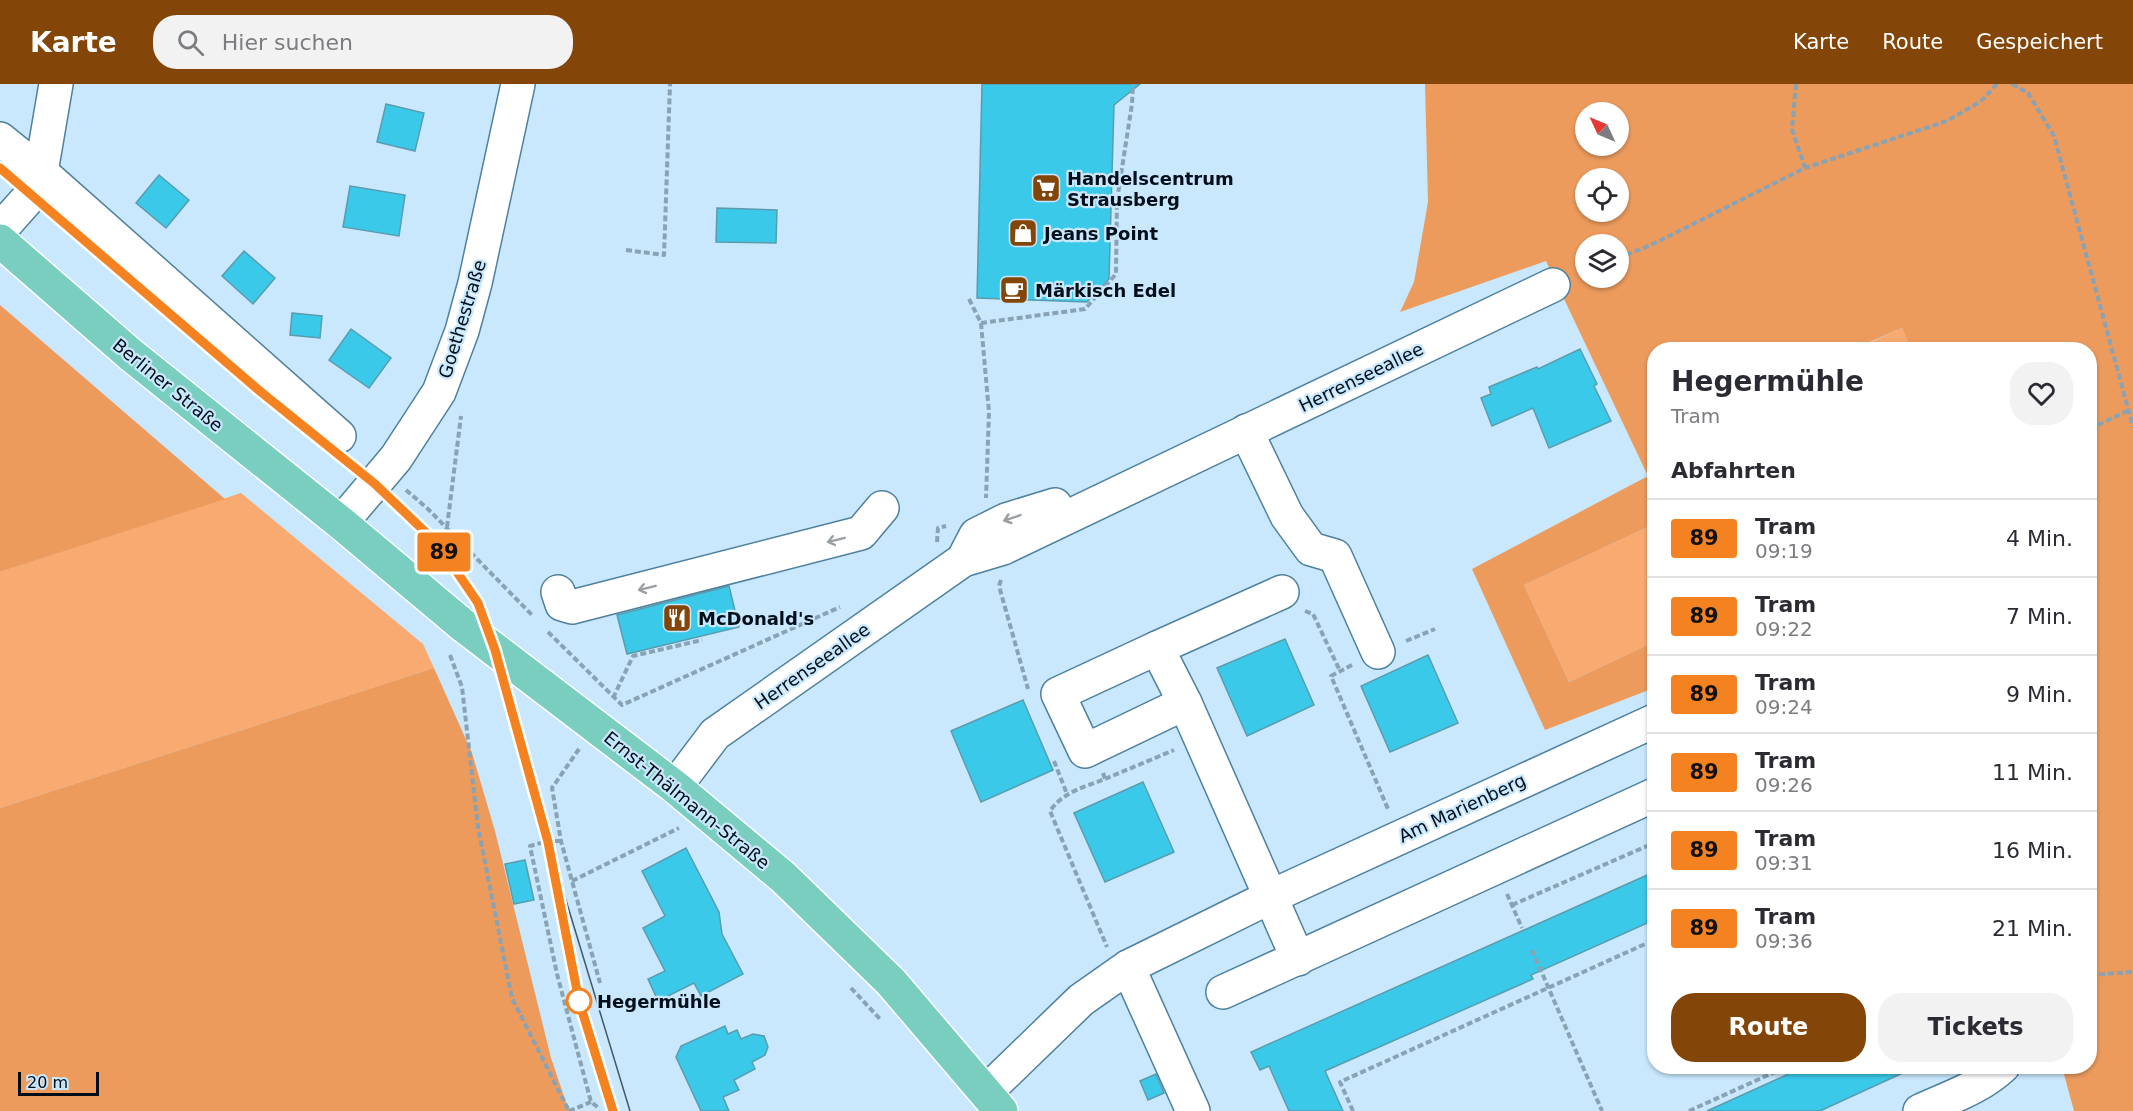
<!DOCTYPE html>
<html lang="de">
<head>
<meta charset="utf-8">
<style>
	:root { --surface:#fff; --page:#f2f2f3; --text:#2b2b33; --muted:#7c7c81; --line:#e1e1e2; --accent:#844608 }
	body { margin:0; font-family:"DejaVu Sans",sans-serif; background:var(--page); color:var(--text); height:100vh; display:flex; flex-direction:column; font-size:22px; white-space:nowrap }
	* { box-sizing:border-box; margin:0 }
	p { font-size:20px; color:var(--muted) }
	.icon { flex:none; width:33px; height:33px; fill:none; stroke:currentColor; stroke-width:2; stroke-linecap:round; stroke-linejoin:round }
	.map { position:relative; flex:1; overflow:hidden }
	.panel { position:absolute; left:1647px; top:258px; width:450px; height:732px; display:flex; flex-direction:column; background:var(--surface); border-radius:24px; box-shadow:0 2px 4px #0004 }
	.panel>* { flex:none }
	.badge { padding:0 12px; border-radius:4px; font-size:21px; line-height:39px }
	.needle { width:39px; rotate:314deg }
	.controls { position:absolute; left:1575px; top:18px; display:grid; gap:12px }
	.controls a { display:grid; place-items:center; width:54px; height:54px; border-radius:50%; background:var(--surface); box-shadow:0 2px 4px #0004; font-size:30px }
	.scale { position:absolute; left:18px; bottom:15px; width:81px; box-sizing:border-box; padding-left:6px; border:3px solid #000e19; border-top:0; font-size:16px; line-height:21px; white-space:nowrap; color:#000e19; -webkit-text-stroke:4px #c9e8fd; paint-order:stroke }
	.map>.badge { position:absolute; translate:-50% -50%; box-shadow:0 0 0 3px #fff }
	h2 { padding:0 24px; font-size:22px; line-height:54px }
	.round { display:grid; place-items:center; flex:none; width:63px; height:63px; border-radius:24px; background:var(--page) }
	.head { display:flex; align-items:center; justify-content:space-between; height:102px; padding:0 24px }
	h1 { font-size:28px; font-weight:600; line-height:45px }
	.button { display:flex; gap:12px; margin-top:auto; padding:12px 24px }
	.button a { flex:1; height:69px; border-radius:24px; background:var(--accent); color:#fff; font-size:24px; font-weight:600; line-height:69px; text-align:center }
	.button a+a { background:var(--page); color:var(--text) }
	ul { padding:0; list-style:none }
	li { display:flex; align-items:center; gap:18px; height:78px; padding:0 24px; border-top:2px solid var(--line) }
	li div { flex:1 }
	li b { display:block; font-size:22px }
	li em { font-style:normal }
	li .badge { min-width:66px; font-weight:700; text-align:center }
	header { display:flex; align-items:center; gap:36px; box-sizing:border-box; height:84px; padding:0 30px; background:var(--accent); color:#fff }
	header strong { font-size:28px }
	nav { display:flex; gap:33px; margin-inline-start:auto; font-size:21px }
	.search { width:420px; height:54px; background:var(--page); display:flex; align-items:center; gap:15px; box-sizing:border-box; padding:0 21px; border-radius:24px; color:var(--muted); font-size:22px }
	.map>svg:first-child { display:block }
</style>
</head>
<body>
<header>
<strong>Karte</strong>
<div class="search"><svg class="icon" aria-label="search" viewBox="0 0 24 24"><circle cx="10" cy="10" r="6"/><path d="M15 15l6 6"/></svg>Hier suchen</div>
<nav><a>Karte</a><a>Route</a><a>Gespeichert</a></nav>
</header>
<div class="map">
<svg width="2133" height="1027" viewBox="0 0 2133 1027">
	<rect width="100%" height="100%" fill="#c9e8fd"/>
	<g fill="#f8aa70">
		<polygon points="1902,244 1911,265 1853,266"/>
		<polygon points="241,409 423,560 434,584 0,724 0,488"/>
		<polygon points="1654,440 1654,558 1569,598 1524,501"/>
	</g>
	<g fill="#ec9b5d" fill-rule="evenodd">
		<path d="M 1425,0 L 2133,0 L 2133,1027 L 2074,1027 L 2062,983 L 2090,982 L 2090,266 L 1911,265 L 1902,244 L 1853,265 L 1654,266 L 1654,440 L 1524,501 L 1569,598 L 1654,558 L 1654,604 L 1545,646 L 1472,485 L 1648,392 L 1546,177 L 1400,228 L 1414,198 L 1428,118 ZM 1586,28 L 1618,28 L 1618,62 L 1586,62 ZM 1586,94 L 1618,94 L 1618,128 L 1586,128 ZM 1586,160 L 1618,160 L 1618,194 L 1586,194 Z"/>
		<polygon points="0,221 225,415 0,488"/>
		<polygon points="434,584 472,669 495,747 551,974 569,1027 0,1027 0,724"/>
	</g>
	<g fill="#3bc9ea" stroke="#5a9cae" stroke-width="1.5">
		<polygon points="982,0 1140,0 1114,21 1109,195 1087,218 977,214"/>
		<polygon points="386,20 424,29 415,67 377,58"/>
		<polygon points="159,91 189,116 166,144 136,119"/>
		<polygon points="350,102 405,111 399,152 343,143"/>
		<polygon points="717,124 777,126 776,159 716,158"/>
		<polygon points="244,167 275,194 253,220 222,192"/>
		<polygon points="292,229 322,232 320,254 290,251"/>
		<polygon points="351,245 391,274 369,304 329,276"/>
		<polygon points="1580,265 1597,300 1594,302 1611,337 1549,364 1533,324 1492,342 1481,314 1491,310 1489,303 1537,283 1538,285"/>
		<polygon points="729,502 739,543 627,570 617,531"/>
		<polygon points="1285,555 1314,621 1247,652 1217,584"/>
		<polygon points="1428,571 1458,639 1390,668 1361,602"/>
		<polygon points="1023,616 1053,686 981,718 951,647"/>
		<polygon points="1143,698 1174,768 1105,798 1074,729"/>
		<polygon points="686,764 719,828 722,850 743,890 701,912 694,899 658,917 648,895 665,887 643,844 665,832 642,787"/>
		<polygon points="525,776 534,816 514,820 505,780"/>
		<polygon points="1654,788 1654,836 1531,891 1533,895 1325,987 1343,1027 1289,1027 1269,982 1260,986 1251,968"/>
		<polygon points="725,942 728,950 737,946 741,955 753,950 764,952 768,963 765,971 752,978 755,985 734,996 739,1006 723,1013 729,1027 701,1027 676,973 681,962"/>
		<polygon points="1806,982 1918,982 1820,1027 1707,1027"/>
		<polygon points="1156,990 1164,1009 1148,1016 1140,997"/>
	</g>
	<g fill="none" stroke-linecap="round" stroke-linejoin="round">
		<g stroke="#4e809f" stroke-width="36">
			<g id="minor">
				<polyline points="0,55 41,88 339,352"/>
				<polyline points="0,146 31,111 41,88 56,0"/>
				<polyline points="1246,347 1287,432 1311,465 1335,472 1378,568"/>
				<polyline points="341,439 396,374 439,308 462,247 475,199 518,0"/>
				<polyline points="963,476 976,451 1006,436 1055,421"/>
				<polyline points="558,508 562,520 572,523 861,449 882,424"/>
				<polyline points="1282,508 1157,564 1185,619 1298,875"/>
				<polyline points="1157,564 1058,610 1085,667 1185,619"/>
				<polyline points="675,703 715,650 963,476 1003,464 1553,201"/>
				<polyline points="1128,883 1193,1027"/>
				<polyline points="1223,908 1654,711"/>
				<polyline points="986,1008 1081,916 1128,883 1270,813 1654,637"/>
				<path d="M 1920,1027 C 1948,1014 1980,1004 2003,982"/>
			</g>
		</g>
		<g stroke="#fff" stroke-width="36">
			<polyline id="major" points="0,157 131,271 341,439 465,543 675,703 783,793 891,898 1001,1027"/>
		</g>
		<g stroke="#89a2b4" stroke-width="4" stroke-dasharray="6 3" stroke-linecap="butt">
			<polyline points="1796,0 1792,45 1805,84"/>
			<polyline points="2012,0 2028,9 2054,52 2133,343"/>
			<polyline points="626,166 664,171 670,0"/>
			<polyline points="1618,174 1651,161 1805,84 1947,37 1981,17 1997,0"/>
			<polyline points="969,215 981,239 989,328 986,414"/>
			<polyline points="981,239 1085,225 1116,190 1117,116 1132,20 1133,0"/>
			<polyline points="2090,345 2129,326"/>
			<polyline points="406,406 428,425 533,532"/>
			<polyline points="447,443 461,332"/>
			<polyline points="937,458 938,444 946,442"/>
			<polyline points="1001,496 999,502 1028,605"/>
			<polyline points="1305,527 1313,530 1340,587"/>
			<polyline points="548,548 622,621 840,523"/>
			<polyline points="1406,557 1435,545"/>
			<polyline points="450,571 462,603 478,743 512,914 569,1027"/>
			<polyline points="1352,581 1331,592 1388,725"/>
			<polyline points="613,614 633,572 702,556"/>
			<polyline points="579,665 552,704 561,757 600,899"/>
			<polyline points="1054,677 1067,710"/>
			<path d="M 1103,689 L 1105,695 C 1084,703 1063,708 1050,727 L 1107,863"/>
			<polyline points="1105,695 1174,666"/>
			<polyline points="561,757 548,757 530,762 557,890 591,1018 599,1024"/>
			<polyline points="572,797 679,744"/>
			<polyline points="1507,810 1522,844"/>
			<polyline points="1512,821 1654,759"/>
			<polyline points="1532,866 1602,1027"/>
			<polyline points="2090,891 2133,888"/>
			<polyline points="851,904 881,936"/>
			<polyline points="569,1027 591,1018"/>
			<polyline points="1353,1027 1340,998 1654,856"/>
			<polyline points="1689,1027 1788,982"/>
		</g>
		<use href="#minor" stroke="#fff" stroke-width="33"/>
		<use href="#major" stroke="#7acebf" stroke-width="33"/>
		<g stroke="#445766" stroke-width="1.5">
			<polyline points="0,84 261,308 375,400 438,460 478,519 495,566 506,613 548,757 630,1027"/>
			<polyline points="562,831 579,917 613,1027"/>
		</g>
	</g>
	<defs><path id="oneway-shaft" d="M-6 0H5M1.5-3L5.5 0L1.5 3" fill="none" stroke-width="1.6" stroke-linecap="round" stroke-linejoin="round" transform="scale(1.5)"/></defs>
	<g stroke="#999fa3">
		<use href="#oneway-shaft" transform="translate(1012 434) rotate(161)"/>
		<use href="#oneway-shaft" transform="translate(836 456) rotate(166)"/>
		<use href="#oneway-shaft" transform="translate(647 504) rotate(166)"/>
	</g>
	<g fill="none" stroke-linecap="round" stroke-linejoin="round">
		<g stroke="#fff" stroke-width="14">
			<polyline id="line" points="0,84 261,308 375,400 438,460 478,519 495,566 548,758 579,917 613,1027"/>
		</g>
		<use href="#line" stroke="#f58220" stroke-width="9"/>
	</g>
	<defs>
		<g id="supermarket-square" transform="scale(1.5)"><rect x="-9" y="-9" width="18" height="18" rx="4" fill="#844608" stroke="#c9e8fd"/><path d="M-6-5.5h2.5l.6 2H6L4.5 2H-2.5L-4.4-4H-6ZM-1.5 3.2a1.3 1.3 0 1 0 .1 0ZM3 3.2a1.3 1.3 0 1 0 .1 0Z" fill="#fff"/></g>
		<g id="shop-square" transform="scale(1.5)"><rect x="-9" y="-9" width="18" height="18" rx="4" fill="#844608" stroke="#c9e8fd"/><path d="M-5-2.5h2.3a2.7 3.5 0 0 1 5.4 0H5L5.5 6h-11ZM-1.5-2.5h3a1.5 2.3 0 0 0-3 0Z" fill="#fff"/></g>
		<g id="cafe-square" transform="scale(1.5)"><rect x="-9" y="-9" width="18" height="18" rx="4" fill="#844608" stroke="#c9e8fd"/><path d="M-5.5-4.5H6V0H3Q3 3.5 0 3.5H-2.5Q-5.5 3.5-5.5 0ZM3-3.2v2h1.7v-2ZM-6 4.5H4V6H-6Z" fill="#fff"/></g>
		<g id="restaurant-square" transform="scale(1.5)"><rect x="-9" y="-9" width="18" height="18" rx="4" fill="#844608" stroke="#c9e8fd"/><path d="M-5-6h1v4h1v-4h1v4h1v-4h1v5L-1.5 .5V6h-2V.5L-5-1ZM5-6V6H3V1.5H1.5Q1.5-4 5-6Z" fill="#fff"/></g>
	</defs>
	<g fill-rule="evenodd">
		<use href="#supermarket-square" x="1046" y="104"/>
		<use href="#shop-square" x="1023" y="149"/>
		<use href="#cafe-square" x="1014" y="206"/>
		<use href="#restaurant-square" x="677" y="534"/>
	</g>
	<circle fill="#fff" stroke="#f58220" stroke-width="3" cx="579" cy="917" r="12"/>
	<g text-anchor="middle" dominant-baseline="central" stroke-width="4.5" stroke-linejoin="round" paint-order="stroke">
		<g font-size="18" font-weight="bold" fill="#000e19" stroke="#c9e8fd" text-anchor="start">
			<text x="1067" y="94">Handelscentrum<tspan x="1067" dy="21">Strausberg</tspan></text>
			<text x="1044" y="149">Jeans Point</text>
			<text x="1035" y="206">Märkisch Edel</text>
			<text x="698" y="534">McDonald's</text>
		</g>
		<g font-size="18" fill="#000e19" stroke="#c9e8fd">
			<text transform="translate(462 235) rotate(-73)">Goethestraße</text>
			<text transform="translate(1361 293) rotate(-26)">Herrenseeallee</text>
			<text transform="translate(168 301) rotate(39)">Berliner Straße</text>
			<text transform="translate(812 582) rotate(-35)">Herrenseeallee</text>
			<text transform="translate(687 716) rotate(39)">Ernst-Thälmann-Straße</text>
			<text transform="translate(1462 724) rotate(-25)">Am Marienberg</text>
		</g>
		<g font-size="18" font-weight="bold" fill="#000e19" stroke="#c9e8fd" text-anchor="start">
			<text x="597" y="917">Hegermühle</text>
		</g>
	</g>
</svg>
<div class="controls">
<a><svg class="needle" viewBox="-14 -14 28 28"><path d="M0-13l5 13h-10z" fill="#e53935"/><path d="M0 13l5-13h-10z" fill="#7c7c81"/></svg></a>
<a><svg class="icon" aria-label="locate" viewBox="0 0 24 24"><circle cx="12" cy="12" r="6"/><path d="M12 2v4M12 18v4M2 12h4M18 12h4"/></svg></a>
<a><svg class="icon" aria-label="layers" viewBox="0 0 24 24"><path d="M12 4l9 5-9 5-9-5zM3 14l9 5 9-5"/></svg></a>
</div>
<div class="scale">20 m</div>
<b class="badge" style="left:444px;top:468px;background:#f58220;color:#111">89</b>
<section class="panel">
<div class="head"><div><h1>Hegermühle</h1><p>Tram</p></div><a class="round"><svg class="icon" aria-label="heart" viewBox="0 0 24 24"><path d="M12 20l-8-8c-3-5 5-10 8-4 3-6 11-1 8 4z"/></svg></a></div>
<h2>Abfahrten</h2>
<ul>
<li><span class="badge" style="background:#f58220;color:#111">89</span><div><b>Tram</b><p>09:19</p></div><em>4 Min.</em></li>
<li><span class="badge" style="background:#f58220;color:#111">89</span><div><b>Tram</b><p>09:22</p></div><em>7 Min.</em></li>
<li><span class="badge" style="background:#f58220;color:#111">89</span><div><b>Tram</b><p>09:24</p></div><em>9 Min.</em></li>
<li><span class="badge" style="background:#f58220;color:#111">89</span><div><b>Tram</b><p>09:26</p></div><em>11 Min.</em></li>
<li><span class="badge" style="background:#f58220;color:#111">89</span><div><b>Tram</b><p>09:31</p></div><em>16 Min.</em></li>
<li><span class="badge" style="background:#f58220;color:#111">89</span><div><b>Tram</b><p>09:36</p></div><em>21 Min.</em></li>
</ul>
<div class="button"><a>Route</a><a>Tickets</a></div>
</section>
</div>
</body>
</html>
